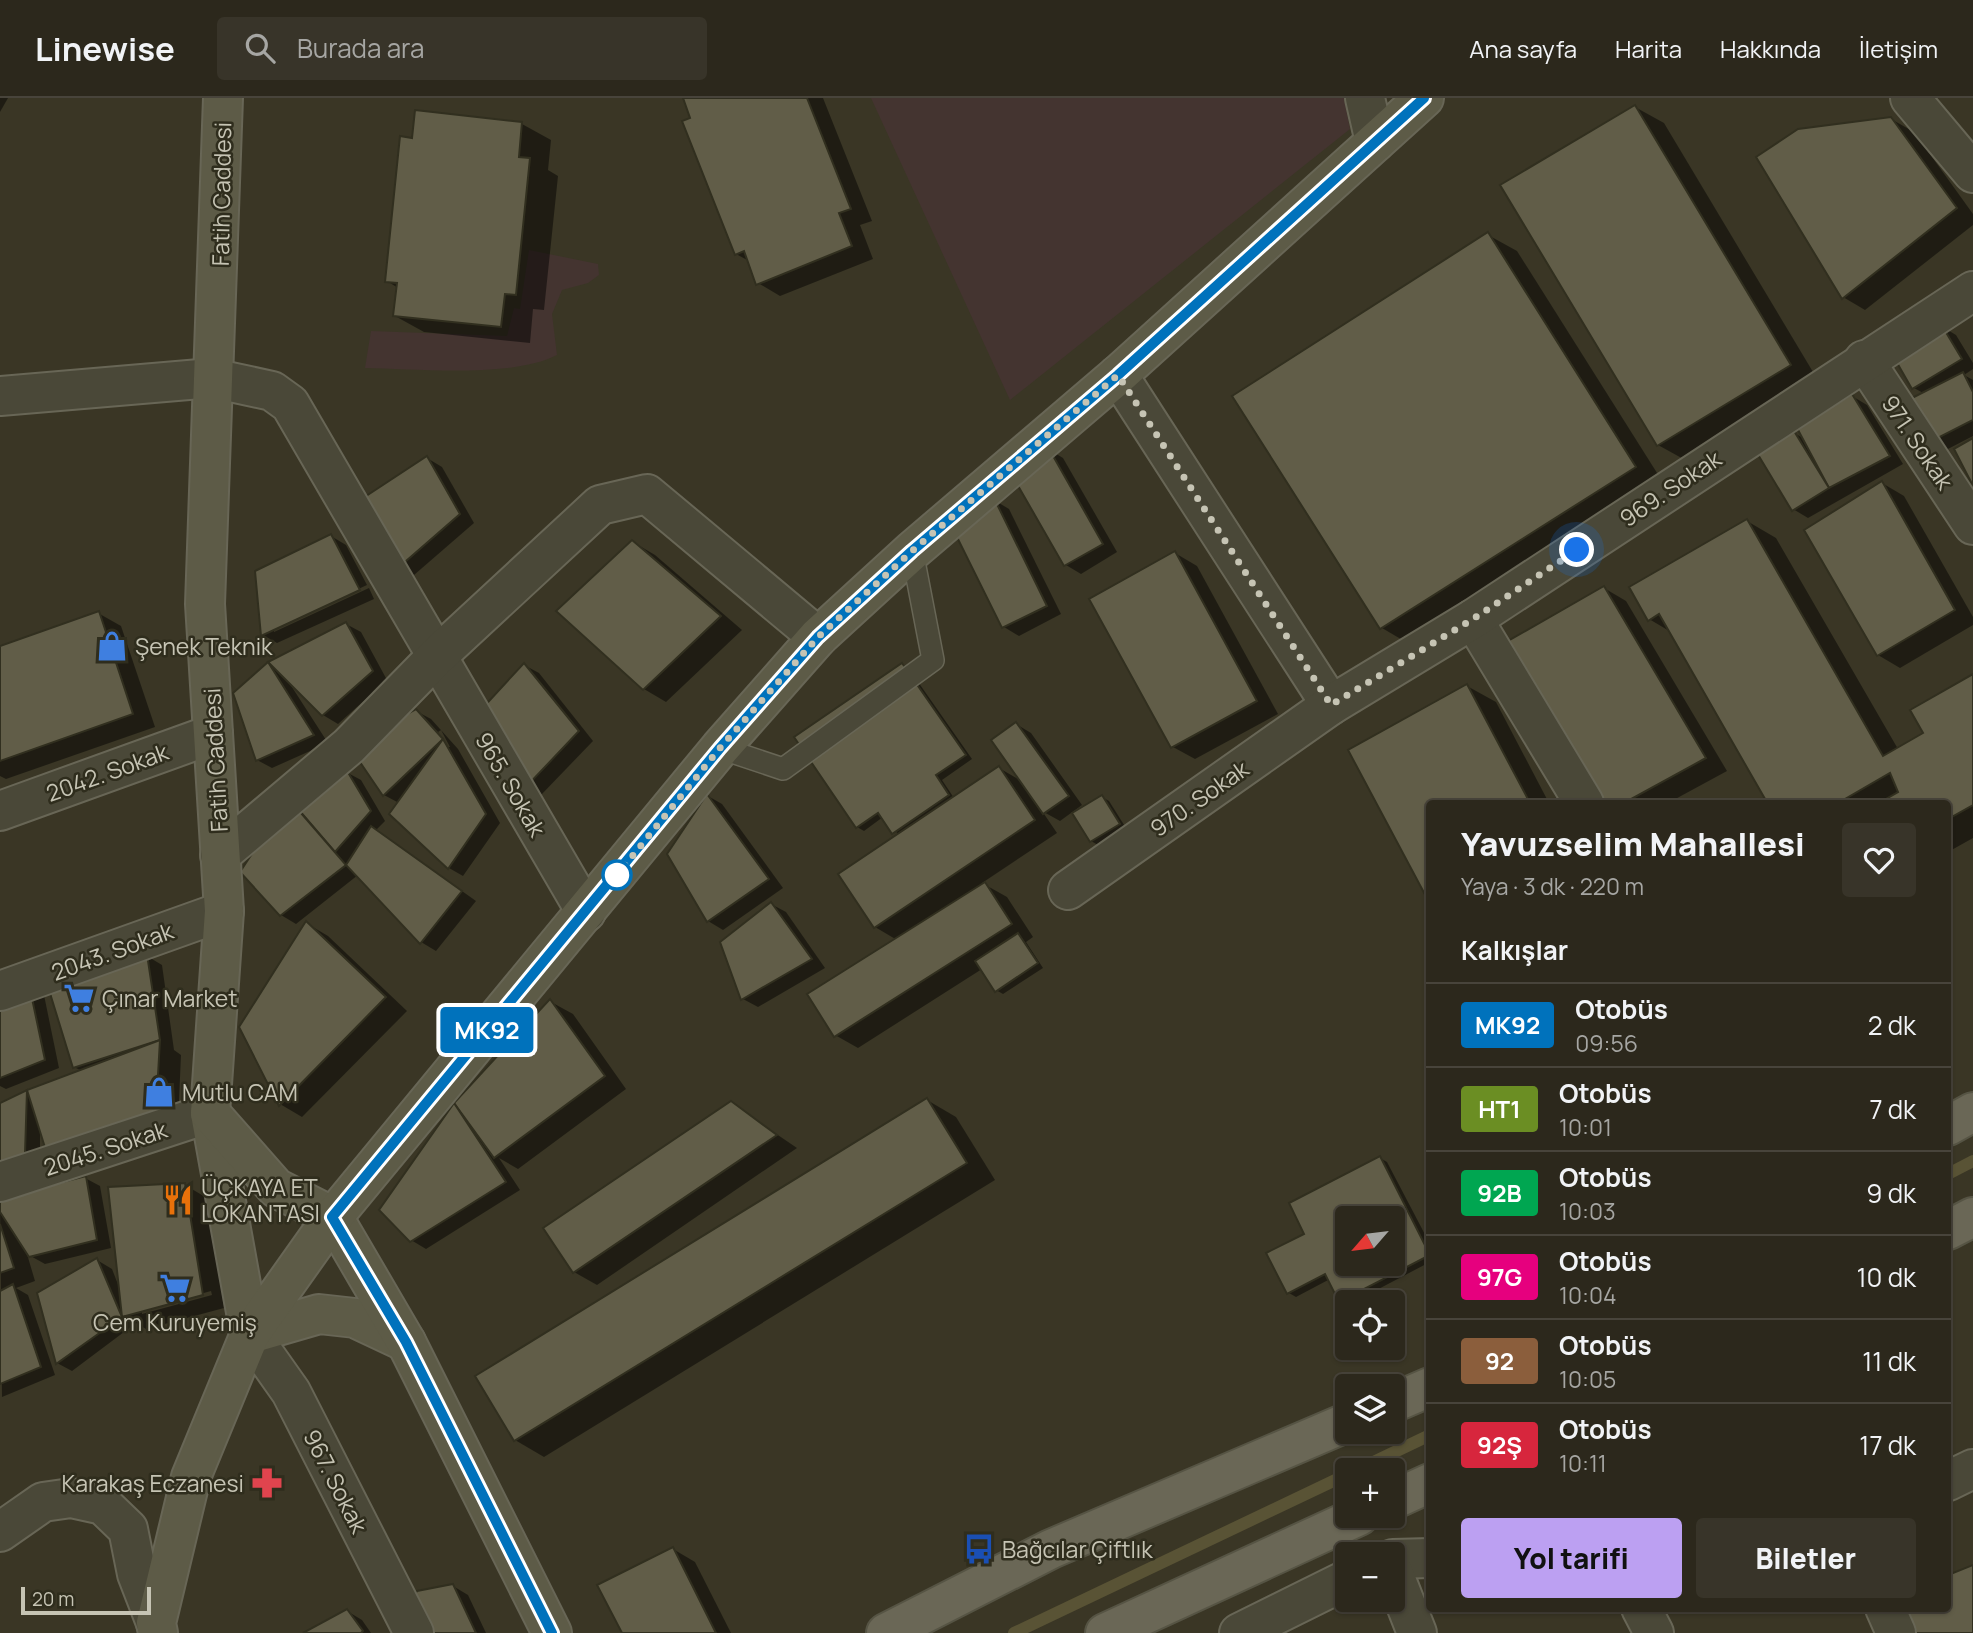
<!DOCTYPE html>
<html lang="tr">
<head>
<meta charset="utf-8">
<style>
	:root { --surface:#2c281c; --page:#383429; --text:#f1f3f6; --muted:#a6a6a3; --line:#48443b; --accent:#bca0f2 }
	body { margin:0; font-family:Manrope,sans-serif; background:var(--page); color:var(--text); height:100vh; display:flex; flex-direction:column; font-size:26px; white-space:nowrap }
	* { box-sizing:border-box; margin:0 }
	p { font-size:23px; color:var(--muted) }
	.icon { flex:none; width:38px; height:38px; fill:none; stroke:currentColor; stroke-width:2; stroke-linecap:round; stroke-linejoin:round }
	.map { position:relative; flex:1; overflow:hidden }
	.drawer { position:absolute; left:1426px; top:702px; width:525px; height:812px; display:flex; flex-direction:column; background:var(--surface); border-radius:7px; box-shadow:0 2px 5px #0004,0 0 0 2px var(--line) }
	.drawer>* { flex:none }
	.badge { padding:0 14px; border-radius:5px; font-size:24px; line-height:46px }
	.needle { width:46px; rotate:242deg }
	.fabs { position:absolute; left:1335px; top:1108px; display:grid; gap:14px }
	.fabs a { display:grid; place-items:center; width:70px; height:70px; border-radius:7px; background:var(--surface); box-shadow:0 2px 5px #0004,0 0 0 2px var(--line); font-size:35px }
	.scale { position:absolute; left:21px; bottom:18px; width:130px; box-sizing:border-box; padding-left:7px; border:4px solid #c6c4b4; border-top:0; font-size:19px; line-height:24px; white-space:nowrap; color:#c6c4b4; -webkit-text-stroke:5px #2f2d1d; paint-order:stroke }
	.you { position:absolute; width:35px; height:35px; margin:-18px; border:5px solid #fff; border-radius:50%; background:#1a73e8; box-shadow:0 0 0 10px #1a73e833 }
	.map>.badge { position:absolute; translate:-50% -50%; box-shadow:0 0 0 4px #fff }
	h2 { padding:0 35px; font-size:26px; line-height:63px }
	.round { display:grid; place-items:center; flex:none; width:74px; height:74px; border-radius:7px; background:var(--page) }
	.summary { display:flex; align-items:center; justify-content:space-between; height:119px; padding:0 35px }
	h1 { font-size:33px; font-weight:800; line-height:52px }
	.button { display:flex; gap:14px; margin-top:auto; padding:14px 35px }
	.button a { flex:1; height:80px; border-radius:7px; background:var(--accent); color:#111; font-size:28px; font-weight:800; line-height:80px; text-align:center }
	.button a+a { background:var(--page); color:var(--text) }
	ul { padding:0; list-style:none }
	li { display:flex; align-items:center; gap:21px; height:84px; padding:0 35px; border-top:2px solid var(--line) }
	li div { flex:1 }
	li b { display:block; font-size:26px }
	li em { font-style:normal }
	li .badge { min-width:77px; font-weight:700; text-align:center }
	header { display:flex; align-items:center; gap:42px; box-sizing:border-box; height:98px; padding:0 35px; background:var(--surface); border-bottom:2px solid var(--line) }
	header strong { font-size:33px }
	nav { display:flex; gap:38px; margin-inline-start:auto; font-size:24px }
	.search { width:490px; height:63px; background:var(--page); display:flex; align-items:center; gap:18px; box-sizing:border-box; padding:0 24px; border-radius:7px; color:var(--muted); font-size:26px }
	.map>svg:first-child { display:block }
</style>
</head>
<body>
<header>
<strong>Linewise</strong>
<div class="search"><svg class="icon" aria-label="search" viewBox="0 0 24 24"><circle cx="10" cy="10" r="6"/><path d="M15 15l6 6"/></svg>Burada ara</div>
<nav><a>Ana sayfa</a><a>Harita</a><a>Hakkında</a><a>İletişim</a></nav>
</header>
<div class="map">
<svg width="1973" height="1535" viewBox="0 0 1973 1535">
	<rect width="100%" height="100%" fill="#3a3625"/>
	<g fill="#443430">
		<polygon points="871,0 1344,0 1350,31 1010,302"/>
		<path d="M 529,152 L 598,166 L 599,177 L 588,185 L 562,192 L 552,216 L 557,257 C 513,280 417,271 365,270 L 371,233 L 507,238 L 514,210 L 520,211 Z"/>
	</g>
	<g fill="#0007" fill-rule="evenodd">
		<polygon points="0,0 8,0 0,14"/>
		<polygon points="684,0 823,0 872,123 860,127 873,161 780,198 758,185 749,163 736,156"/>
		<polygon points="1635,9 1664,25 1819,284 1687,363 1658,347"/>
		<polygon points="1891,21 1914,34 1973,116 1973,127 1865,212 1843,199"/>
		<polygon points="522,26 551,42 548,72 558,78 544,212 533,211 530,245 424,234 395,218 398,190 387,183 414,42"/>
		<polygon points="1488,137 1517,153 1664,386 1411,547 1382,530 1234,298"/>
		<polygon points="1941,228 1956,237 1973,265 1973,271 1964,277 1973,282 1973,338 1944,353 1908,304 1925,296 1914,290"/>
		<polygon points="1852,298 1867,307 1903,366 1808,420 1793,411 1794,335 1805,341"/>
		<polygon points="1048,351 1063,360 1117,454 1081,476 1066,467"/>
		<polygon points="427,360 442,369 474,425 414,477 399,469"/>
		<polygon points="1882,385 1904,398 1973,519 1973,527 1900,570 1878,557"/>
		<polygon points="994,402 1009,411 1061,516 1019,538 1004,529"/>
		<polygon points="1747,423 1776,440 1898,651 1926,635 1973,578 1973,740 1948,754 1948,705 1761,705 1768,702 1671,534 1649,521"/>
		<polygon points="331,438 346,447 367,487 274,530 274,534 369,490 374,501 277,545 263,537"/>
		<polygon points="633,444 655,457 742,532 666,604 644,591"/>
		<polygon points="1175,455 1197,468 1278,616 1195,661 1173,649"/>
		<polygon points="1604,490 1626,503 1727,673 1668,705 1600,705"/>
		<polygon points="98,515 121,528 155,629 6,681 0,678 0,550"/>
		<polygon points="346,526 361,534 387,582 338,626 323,617 290,586 328,645 272,670 257,662 269,565"/>
		<polygon points="524,567 539,575 593,643 541,697 527,688"/>
		<polygon points="902,567 909,571 972,661 942,682 954,700 999,670 1023,684 1016,626 1031,635 1082,707 1060,723 1042,713 1057,735 982,785 1007,799 1033,839 1026,844 1043,870 1003,896 996,892 982,871 858,950 835,937 897,842 875,829 899,737 883,719 864,733 857,729"/>
		<polygon points="1467,588 1496,604 1549,705 1430,705 1350,653"/>
		<path d="M 416,613 L 431,621 L 458,651 L 500,725 L 463,778 L 449,770 L 399,705 L 384,697 ZM 441,632 L 450,649 L 446,649 L 438,634 Z"/>
		<polygon points="346,674 361,682 385,723 376,732 476,803 436,853 421,844 358,777 296,826 281,817 289,702"/>
		<polygon points="708,698 722,706 783,790 723,832 708,823"/>
		<polygon points="1102,699 1109,703 1126,730 1098,747 1091,743"/>
		<polygon points="771,806 786,814 825,870 758,909 743,901"/>
		<polygon points="306,825 328,838 407,913 302,1019 280,1006"/>
		<polygon points="147,858 162,867 174,952 181,957 178,1025 40,1033 40,1064 5,1081 0,1007 82,973 74,969"/>
		<polygon points="44,897 59,970 6,991 0,988 0,900"/>
		<polygon points="551,904 573,916 626,991 518,1071 499,1060 520,1092 426,1151 411,1142 381,1112 456,1006"/>
		<polygon points="927,1002 956,1019 995,1082 544,1359 515,1342 477,1279"/>
		<polygon points="731,1005 797,1050 597,1187 574,1174"/>
		<path d="M 1380,1060 L 1387,1064 L 1430,1146 L 1430,1164 L 1348,1207 L 1341,1203 L 1330,1181 L 1296,1199 L 1289,1195 L 1306,1136 ZM 1348,1120 L 1393,1120 L 1393,1166 L 1348,1166 Z"/>
		<polygon points="85,1080 100,1088 111,1150 45,1166 27,1156 35,1183 16,1190 28,1197 55,1277 2,1299 0,1102"/>
		<path d="M 185,1087 L 207,1100 L 224,1210 L 146,1231 L 136,1225 L 72,1273 L 57,1265 L 97,1162 L 112,1171 L 119,1189 ZM 211,1193 L 212,1197 L 142,1216 L 142,1212 Z"/>
		<polygon points="673,1451 695,1464 731,1535 624,1535"/>
		<polygon points="453,1488 468,1497 486,1535 424,1535"/>
		<polygon points="347,1513 362,1522 371,1535 307,1535"/>
	</g>
	<g fill="none" stroke-linecap="round" stroke-linejoin="round">
		<g stroke="#595335" stroke-width="12">
			<polyline points="1948,1076 1973,1063"/>
			<polyline points="1357,1372 1430,1337"/>
			<polyline points="1014,1535 1348,1376"/>
		</g>
	</g>
	<g fill="#615d48" stroke="#312f1f" stroke-width="2" fill-rule="evenodd">
		<polygon points="683,0 807,0 851,111 839,115 852,148 756,187 744,153 735,157 682,23 690,20"/>
		<polygon points="1635,7 1791,267 1657,348 1500,87"/>
		<polygon points="415,12 522,24 519,59 530,60 516,197 505,196 501,229 393,218 397,185 385,184 400,38 412,40"/>
		<polygon points="1891,19 1957,110 1842,201 1756,59 1798,31"/>
		<polygon points="1488,134 1636,369 1380,531 1232,298"/>
		<polygon points="1941,226 1962,261 1912,291 1892,256"/>
		<polygon points="1963,274 1973,294 1973,322 1928,345 1906,303"/>
		<polygon points="1852,296 1890,358 1829,390 1797,330"/>
		<polygon points="1794,333 1829,390 1792,413 1757,355"/>
		<polygon points="1973,340 1973,385 1972,386 1954,351"/>
		<polygon points="1048,349 1103,446 1064,468 1009,372"/>
		<polygon points="427,358 460,416 398,470 354,406"/>
		<polygon points="1882,383 1955,512 1877,558 1804,432"/>
		<polygon points="994,400 1047,508 1002,530 949,423"/>
		<polygon points="1747,421 1883,658 1923,635 1910,612 1973,576 1973,707 1948,721 1948,705 1879,705 1898,694 1890,675 1838,705 1758,705 1765,701 1659,516 1648,523 1629,489"/>
		<polygon points="331,436 360,492 261,538 255,473"/>
		<polygon points="632,442 721,518 643,592 556,513"/>
		<polygon points="1175,453 1257,603 1171,650 1089,501"/>
		<polygon points="1604,488 1706,660 1624,705 1598,705 1508,543"/>
		<polygon points="99,513 133,616 0,663 0,548"/>
		<polygon points="346,524 373,573 322,618 268,564"/>
		<polygon points="268,564 314,637 256,663 233,595"/>
		<polygon points="524,565 579,633 525,690 478,615"/>
		<polygon points="902,565 966,657 936,677 949,697 892,736 878,715 856,730 794,639"/>
		<polygon points="1467,586 1530,705 1430,705 1430,806 1348,652"/>
		<polygon points="416,611 443,641 383,698 349,648"/>
		<polygon points="1016,624 1069,698 1043,716 991,642"/>
		<polygon points="443,641 486,716 448,771 389,716"/>
		<polygon points="999,668 1035,722 874,830 838,776"/>
		<polygon points="346,671 371,713 335,754 298,711"/>
		<polygon points="707,696 769,781 707,824 667,756"/>
		<polygon points="1102,697 1120,726 1090,744 1072,715"/>
		<polygon points="288,700 346,767 280,818 240,774"/>
		<polygon points="371,728 462,793 420,846 346,767"/>
		<polygon points="985,784 1012,826 834,939 807,896"/>
		<polygon points="771,804 812,861 741,902 720,844"/>
		<polygon points="306,823 386,899 279,1008 239,929"/>
		<polygon points="1018,835 1038,865 995,894 975,863"/>
		<polygon points="147,856 160,942 73,970 49,892"/>
		<polygon points="29,886 45,962 0,980 0,898"/>
		<polygon points="550,901 605,978 494,1060 454,1005"/>
		<polygon points="160,942 156,1012 47,1056 27,992"/>
		<polygon points="27,992 25,1056 0,1068 0,1005"/>
		<polygon points="927,1000 967,1065 514,1343 475,1278"/>
		<polygon points="731,1003 777,1037 573,1175 543,1130"/>
		<polygon points="454,1005 506,1084 410,1144 379,1112"/>
		<path d="M 1380,1058 L 1430,1157 L 1339,1204 L 1325,1176 L 1287,1196 L 1266,1155 L 1304,1136 L 1289,1105 ZM 1348,1120 L 1393,1120 L 1393,1166 L 1348,1166 Z"/>
		<polygon points="86,1078 97,1142 29,1159 0,1114 0,1100"/>
		<polygon points="185,1085 203,1197 122,1219 108,1089"/>
		<polygon points="0,1126 14,1170 0,1175"/>
		<polygon points="97,1160 122,1219 56,1266 37,1195"/>
		<polygon points="13,1186 41,1269 0,1286 0,1193"/>
		<polygon points="673,1449 716,1535 622,1535 597,1487"/>
		<polygon points="1973,1467 1973,1535 1913,1535 1903,1510 1948,1510 1948,1477"/>
		<polygon points="453,1486 476,1535 422,1535 405,1513 417,1493"/>
		<polygon points="347,1511 363,1533 361,1535 303,1535"/>
	</g>
	<g fill="none" stroke-linecap="round" stroke-linejoin="round">
		<g stroke="#686656" stroke-width="24">
			<polyline id="service" points="720,650 783,671 933,562 912,453"/>
		</g>
		<g stroke="#686656" stroke-width="42">
			<g id="minor">
				<polyline points="1365,0 1375,44"/>
				<polyline points="1910,0 1973,75"/>
				<polyline points="1864,262 1973,427"/>
				<polyline points="1118,277 1331,607"/>
				<polyline points="0,298 212,280 272,293 290,306 586,814"/>
				<polyline points="1473,521 1584,705"/>
				<polyline points="0,713 213,636"/>
				<polyline points="220,757 349,648 437,558 600,407 647,396 818,539"/>
				<polyline points="1068,792 1331,607 1473,521 1973,193"/>
				<polyline points="0,893 224,813"/>
				<polyline points="0,1084 210,1015"/>
				<polyline points="250,1236 291,1294 414,1535"/>
				<polyline points="1948,1383 1973,1371"/>
				<polyline points="1393,1461 1430,1460"/>
				<polyline points="1393,1474 1417,1535"/>
				<polyline points="1641,1510 1654,1535"/>
				<polyline points="1885,1510 1896,1535"/>
				<polyline points="1239,1535 1348,1481"/>
			</g>
		</g>
		<g stroke="#686656" stroke-width="42">
			<polyline id="tertiary" points="0,1434 43,1404 71,1400 103,1407 128,1431 137,1476 156,1525"/>
		</g>
		<g stroke="#686656" stroke-width="42">
			<g id="secondary">
				<polyline points="223,0 205,506 224,813 210,1015 250,1236 319,1216 355,1220 406,1244"/>
				<polyline points="210,1015 276,1090 333,1119 406,1244 552,1535"/>
				<polyline points="158,1535 156,1525 191,1379 250,1236 333,1119 720,650 818,539 912,453 1118,277 1424,0"/>
			</g>
		</g>
		<g stroke="#565444" stroke-width="42">
			<g id="primary">
				<polyline points="1948,1028 1973,1014"/>
				<polyline points="1948,1132 1973,1119"/>
				<polyline points="1393,1305 1430,1289"/>
				<polyline points="1393,1402 1430,1385"/>
				<polyline points="886,1535 1051,1451 1348,1324"/>
				<polyline points="1105,1535 1359,1418"/>
			</g>
		</g>
		<use href="#service" stroke="#4a4838" stroke-width="21"/>
		<use href="#minor" stroke="#4a4838" stroke-width="38"/>
		<use href="#tertiary" stroke="#4a4838" stroke-width="38"/>
		<use href="#secondary" stroke="#5d5b47" stroke-width="38"/>
		<use href="#primary" stroke="#6a6756" stroke-width="38"/>
	</g>
	<g fill="none" stroke-linecap="round" stroke-linejoin="round">
		<g stroke="#fff" stroke-width="16">
			<polyline id="line" points="552,1535 406,1244 332,1119 720,650 818,539 912,453 1118,277 1424,0"/>
		</g>
		<use href="#line" stroke="#0072bc" stroke-width="10"/>
		<polyline stroke="#c6c4b4" stroke-width="7" stroke-dasharray="0 12.6" points="617,777 720,650 818,539 912,453 1118,277 1331,607 1473,521 1577,452"/>
	</g>
	<defs>
		<g id="shop-bare" transform="scale(2.415)"><path d="M-5-2.5h2.3a2.7 3.5 0 0 1 5.4 0H5L5.5 6h-11ZM-1.5-2.5h3a1.5 2.3 0 0 0-3 0Z" fill="#3f7fe0" stroke="#2f2d1d" stroke-width="2.5" paint-order="stroke"/></g>
		<g id="supermarket-bare" transform="scale(2.415)"><path d="M-6-5.5h2.5l.6 2H6L4.5 2H-2.5L-4.4-4H-6ZM-1.5 3.2a1.3 1.3 0 1 0 .1 0ZM3 3.2a1.3 1.3 0 1 0 .1 0Z" fill="#3f7fe0" stroke="#2f2d1d" stroke-width="2.5" paint-order="stroke"/></g>
		<g id="restaurant-bare" transform="scale(2.415)"><path d="M-5-6h1v4h1v-4h1v4h1v-4h1v5L-1.5 .5V6h-2V.5L-5-1ZM5-6V6H3V1.5H1.5Q1.5-4 5-6Z" fill="#e8710a" stroke="#2f2d1d" stroke-width="2.5" paint-order="stroke"/></g>
		<g id="pharmacy-bare" transform="scale(2.415)"><path d="M-2-6h4v4h4v4h-4v4h-4v-4h-4v-4h4Z" fill="#e0444e" stroke="#2f2d1d" stroke-width="2.5" paint-order="stroke"/></g>
		<g id="bus-bare" transform="scale(2.415)"><path d="M-5-6H5V4H4V6H2V4H-2V6H-4V4H-5ZM-3.5-4V0h7V-4ZM-3.5 1.2v1.5H-2V1.2ZM2 1.2v1.5H3.5V1.2Z" fill="#1a4fb4" stroke="#2f2d1d" stroke-width="2.5" paint-order="stroke"/></g>
	</defs>
	<g fill-rule="evenodd">
		<use href="#shop-bare" x="112" y="548"/>
		<use href="#supermarket-bare" x="79" y="900"/>
		<use href="#shop-bare" x="159" y="994"/>
		<use href="#restaurant-bare" x="178" y="1102"/>
		<use href="#supermarket-bare" x="175" y="1190"/>
		<use href="#pharmacy-bare" x="267" y="1385"/>
		<use href="#bus-bare" x="979" y="1451"/>
	</g>
	<circle fill="#fff" stroke="#0072bc" stroke-width="3.5" cx="617" cy="777" r="14"/>
	<g text-anchor="middle" dominant-baseline="central" stroke-width="5" stroke-linejoin="round" paint-order="stroke">
		<g font-size="23" fill="#c6c4b4" stroke="#2f2d1d">
			<text transform="translate(221 96) rotate(-89)">Fatih Caddesi</text>
			<text transform="translate(1918 344) rotate(56)">971. Sokak</text>
			<text transform="translate(1670 390) rotate(-34)">969. Sokak</text>
			<text transform="translate(215 662) rotate(-93)">Fatih Caddesi</text>
			<text transform="translate(107 674) rotate(-20)">2042. Sokak</text>
			<text transform="translate(511 686) rotate(60)">965. Sokak</text>
			<text transform="translate(1199 700) rotate(-35)">970. Sokak</text>
			<text transform="translate(112 853) rotate(-20)">2043. Sokak</text>
			<text transform="translate(105 1050) rotate(-18)">2045. Sokak</text>
			<text transform="translate(336 1383) rotate(63)">967. Sokak</text>
		</g>
		<g font-size="23" fill="#c6c4b4" stroke="#2f2d1d" text-anchor="start">
			<text x="135" y="548">Şenek Teknik</text>
			<text x="102" y="900">Çınar Market</text>
			<text x="182" y="994">Mutlu CAM</text>
			<text x="201" y="1089">ÜÇKAYA ET<tspan x="201" dy="26">LOKANTASI</tspan></text>
			<text x="175" y="1224" text-anchor="middle">Cem Kuruyemiş</text>
			<text x="244" y="1385" text-anchor="end">Karakaş Eczanesi</text>
			<text x="1002" y="1451">Bağcılar Çiftlık</text>
		</g>
	</g>
</svg>
<div class="fabs">
<a><svg class="needle" viewBox="-14 -14 28 28"><path d="M0-13l5 13h-10z" fill="#e53935"/><path d="M0 13l5-13h-10z" fill="#a6a6a3"/></svg></a>
<a><svg class="icon" aria-label="locate" viewBox="0 0 24 24"><circle cx="12" cy="12" r="6"/><path d="M12 2v4M12 18v4M2 12h4M18 12h4"/></svg></a>
<a><svg class="icon" aria-label="layers" viewBox="0 0 24 24"><path d="M12 4l9 5-9 5-9-5zM3 14l9 5 9-5"/></svg></a>
<a>+</a>
<a>−</a>
</div>
<div class="scale">20 m</div>
<div class="you" style="left:1577px;top:452px"></div>
<b class="badge" style="left:487px;top:932px;background:#0072bc;color:#fff">MK92</b>
<section class="drawer">
<div class="summary"><div><h1>Yavuzselim Mahallesi</h1><p>Yaya · 3 dk · 220 m</p></div><a class="round"><svg class="icon" aria-label="heart" viewBox="0 0 24 24"><path d="M12 20l-8-8c-3-5 5-10 8-4 3-6 11-1 8 4z"/></svg></a></div>
<h2>Kalkışlar</h2>
<ul>
<li><span class="badge" style="background:#0072bc;color:#fff">MK92</span><div><b>Otobüs</b><p>09:56</p></div><em>2 dk</em></li>
<li><span class="badge" style="background:#6b8e23;color:#fff">HT1</span><div><b>Otobüs</b><p>10:01</p></div><em>7 dk</em></li>
<li><span class="badge" style="background:#00a651;color:#fff">92B</span><div><b>Otobüs</b><p>10:03</p></div><em>9 dk</em></li>
<li><span class="badge" style="background:#e6007e;color:#fff">97G</span><div><b>Otobüs</b><p>10:04</p></div><em>10 dk</em></li>
<li><span class="badge" style="background:#8b5e3c;color:#fff">92</span><div><b>Otobüs</b><p>10:05</p></div><em>11 dk</em></li>
<li><span class="badge" style="background:#d7263d;color:#fff">92Ş</span><div><b>Otobüs</b><p>10:11</p></div><em>17 dk</em></li>
</ul>
<div class="button"><a>Yol tarifi</a><a>Biletler</a></div>
</section>
</div>
</body>
</html>
